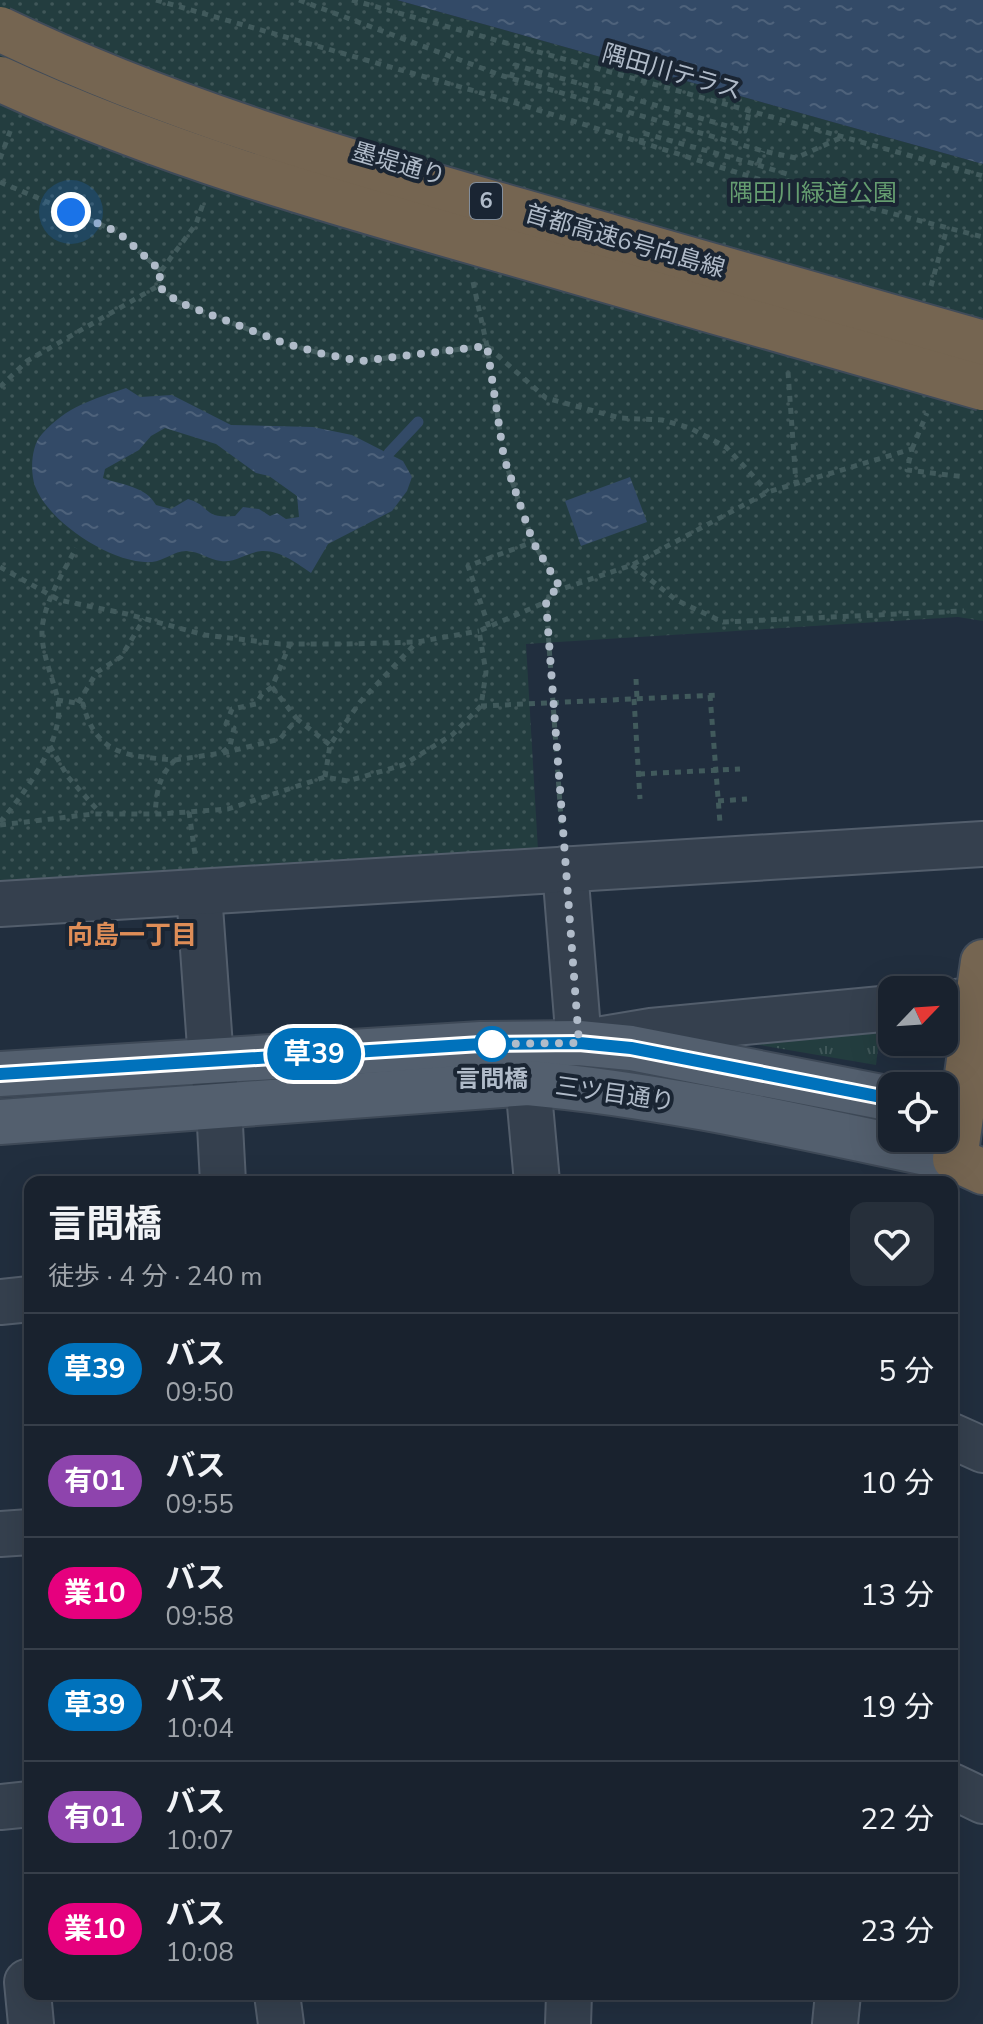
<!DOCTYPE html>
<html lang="ja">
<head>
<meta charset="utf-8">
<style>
	:root { --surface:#19222e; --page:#262f3a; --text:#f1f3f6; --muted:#9fa4aa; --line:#373f4a }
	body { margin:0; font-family:"Nunito Sans","Noto Sans JP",sans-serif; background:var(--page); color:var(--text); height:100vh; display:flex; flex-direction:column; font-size:30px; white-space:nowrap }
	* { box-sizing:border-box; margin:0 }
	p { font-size:26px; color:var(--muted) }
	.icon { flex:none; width:44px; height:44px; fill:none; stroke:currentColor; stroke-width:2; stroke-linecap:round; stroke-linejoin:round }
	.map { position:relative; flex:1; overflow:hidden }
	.side { position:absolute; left:24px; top:1176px; width:934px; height:824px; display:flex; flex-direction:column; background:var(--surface); border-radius:16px; box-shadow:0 8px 32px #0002,0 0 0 2px var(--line) }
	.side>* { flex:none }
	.badge { padding:0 16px; border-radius:26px; font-size:28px; line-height:52px }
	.needle { width:52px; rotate:65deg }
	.controls { position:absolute; left:878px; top:976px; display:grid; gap:16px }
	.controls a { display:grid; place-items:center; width:80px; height:80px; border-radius:16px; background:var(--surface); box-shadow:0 8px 32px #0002,0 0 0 2px var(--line); font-size:40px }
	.you { position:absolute; width:40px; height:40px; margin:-20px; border:6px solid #fff; border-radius:50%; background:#1a73e8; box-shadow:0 0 0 12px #1a73e833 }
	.map>.badge { position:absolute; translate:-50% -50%; box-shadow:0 0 0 4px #fff }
	.round { display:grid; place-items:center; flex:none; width:84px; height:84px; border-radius:16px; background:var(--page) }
	.summary { display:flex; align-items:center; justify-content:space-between; height:136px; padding:0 24px }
	h1 { font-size:38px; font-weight:700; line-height:60px }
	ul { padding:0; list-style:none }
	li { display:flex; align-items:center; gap:24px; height:112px; padding:0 24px; border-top:2px solid var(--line) }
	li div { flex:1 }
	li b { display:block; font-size:30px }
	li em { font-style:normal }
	li .badge { min-width:88px; font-weight:700; text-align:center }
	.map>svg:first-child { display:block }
</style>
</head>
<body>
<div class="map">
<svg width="983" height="2024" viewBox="0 0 983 2024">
	<defs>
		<pattern id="grass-tufts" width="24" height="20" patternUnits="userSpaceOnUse" patternTransform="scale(2)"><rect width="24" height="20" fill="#233d3f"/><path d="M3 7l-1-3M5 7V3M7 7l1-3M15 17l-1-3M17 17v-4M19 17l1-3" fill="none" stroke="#405759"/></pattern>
		<pattern id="park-dots" width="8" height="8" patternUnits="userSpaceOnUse" patternTransform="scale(2)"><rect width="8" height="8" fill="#233d3f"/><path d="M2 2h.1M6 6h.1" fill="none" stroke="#405759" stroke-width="1.8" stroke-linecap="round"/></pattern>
		<pattern id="water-ripples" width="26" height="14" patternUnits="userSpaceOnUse" patternTransform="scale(2)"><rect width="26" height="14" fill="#334a67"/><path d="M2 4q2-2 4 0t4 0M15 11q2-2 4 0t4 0" fill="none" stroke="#4e627b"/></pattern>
	</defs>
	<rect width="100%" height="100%" fill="#212e3e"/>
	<polygon fill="url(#grass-tufts)" points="881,1023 876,1065 754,1044 750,1038"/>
	<polygon fill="url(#park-dots)" points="0,0 397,0 983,164 983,621 958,617 526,644 538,850 0,887"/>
	<g fill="url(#water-ripples)" fill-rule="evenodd">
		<polygon points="397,0 983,0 983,164"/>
		<path d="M 126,388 L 140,397 L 172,395 L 231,425 L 313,427 L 352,435 L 403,461 L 412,477 L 407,491 L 392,511 L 328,544 L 311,573 C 298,564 280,550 262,551 C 248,552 236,563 221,561 C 209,560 200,551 186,551 C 174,551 164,561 152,562 C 113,565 48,522 35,486 C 30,472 31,445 42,434 C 67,406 92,400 126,388 ZM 165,428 L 216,444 L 256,473 L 269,476 L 297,496 L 299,517 L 286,519 L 277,513 L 270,516 L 259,509 L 243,507 L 235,516 C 202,519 212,506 188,499 L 171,509 L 156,505 C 146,486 121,485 103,478 L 105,469 L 139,450 L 151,436 Z"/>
		<polygon points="630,477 647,522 581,546 565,501"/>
	</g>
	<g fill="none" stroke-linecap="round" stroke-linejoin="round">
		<polyline stroke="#334a67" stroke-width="11" points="389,453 418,422"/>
		<g stroke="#535e6c" stroke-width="48">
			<g id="minor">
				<polyline points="565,869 579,1043 651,1031 892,1008"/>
				<polyline points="199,893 211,1061 219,1107 223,1182"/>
				<polyline points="0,904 983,844"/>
				<polyline points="944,1003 978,1000"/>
				<polyline points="528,1083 537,1182"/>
				<polyline points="0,1302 30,1299"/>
				<polyline points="952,1436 983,1450"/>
				<polyline points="0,1534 30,1532"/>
				<polyline points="952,1786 983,1801"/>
				<polyline points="0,1807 30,1804"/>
				<polyline points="27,1982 31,2024"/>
				<polyline points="277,1994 281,2024"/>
				<polyline points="568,2024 569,1994"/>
				<polyline points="835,2024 838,1994"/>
			</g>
		</g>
		<g stroke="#3e4957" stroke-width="48">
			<g id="major">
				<polyline points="0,1074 481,1044 579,1043 631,1048 892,1099"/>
				<path d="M 0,1122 L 528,1083 C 672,1096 814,1130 955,1159"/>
			</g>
		</g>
		<g stroke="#404b59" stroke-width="48">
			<polyline id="highway" points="983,962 955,1159 983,1172"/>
		</g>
		<g stroke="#415a5c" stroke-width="5" stroke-dasharray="6 6" stroke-linecap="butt">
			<polyline points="156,0 506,100 758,179 983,237"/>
			<polyline points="299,0 503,76 763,151 796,158 840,138"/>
			<polyline points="352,0 983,176"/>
			<polyline points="511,78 515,65 745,131 749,112"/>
			<polyline points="641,144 643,133 758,165 763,151"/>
			<polyline points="0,159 12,126"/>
			<polyline points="758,165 787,174 783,185"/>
			<polyline points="0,182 118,232 161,271"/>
			<polyline points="473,282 487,346 504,458 533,542 561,589"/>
			<polyline points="158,286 178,302 284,343 323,354 361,361 487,346"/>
			<polyline points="931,286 947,228"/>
			<polyline points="488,347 546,398 620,418 662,420 690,428 726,447 768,492"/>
			<polyline points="788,372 796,483"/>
			<polyline points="0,387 27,361 158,286 161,271 196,224 204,201"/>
			<polyline points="912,449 927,413"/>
			<polyline points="632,565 676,600 723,622 964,611"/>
			<polyline points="0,567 59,600 127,614 205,635 280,644 346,644 417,642 479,631"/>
			<polyline points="546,602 562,833"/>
			<polyline points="489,627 468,566 533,542"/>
			<polyline points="636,679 637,699"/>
			<polyline points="272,687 297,719"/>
			<polyline points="710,695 720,823"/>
			<polyline points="634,699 640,799"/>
			<path d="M 57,700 L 83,704 C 96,756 129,756 175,760 C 158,777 157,791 155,814"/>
			<polyline points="78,703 97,672 121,657 144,619"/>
			<polyline points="481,706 718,695"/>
			<polyline points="50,746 68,777 101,814"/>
			<polyline points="223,753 280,739 297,719 330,745"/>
			<polyline points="175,760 222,753 230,746 234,728 226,724 232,709 256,704 262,694 272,687 290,644"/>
			<polyline points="639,774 740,769"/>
			<polyline points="325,777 330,745 360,702 416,643"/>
			<polyline points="718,801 747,799"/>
			<polyline points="189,812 195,854"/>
			<path d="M 0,822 C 24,794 65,740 58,701 C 53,676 38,647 43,622 C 48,596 64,571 76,548"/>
			<polyline points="0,825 93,814 160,814 228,809 325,777 348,781 403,765 452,735 481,706 486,672 479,631 546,602 553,592 632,565 768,492 912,449 907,470 965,477"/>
		</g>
		<use href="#minor" stroke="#35404e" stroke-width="44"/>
		<use href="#major" stroke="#535f6e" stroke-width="44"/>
		<use href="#highway" stroke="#756551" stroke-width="44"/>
		<g stroke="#404b59" stroke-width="48" stroke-linecap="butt">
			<g id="highway-bridge">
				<path d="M 0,29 C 168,110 345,161 524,212 C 677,256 830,299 983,343"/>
				<path d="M 0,79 C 162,154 333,202 505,251 C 664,297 824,343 983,388"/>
			</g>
		</g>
		<use href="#highway-bridge" stroke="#756551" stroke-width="44"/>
	</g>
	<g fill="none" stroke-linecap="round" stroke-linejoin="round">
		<g stroke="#fff" stroke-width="18">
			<polyline id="line" points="0,1074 481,1044 579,1043 631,1048 892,1099"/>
		</g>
		<use href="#line" stroke="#0072bc" stroke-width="12"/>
		<polyline stroke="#b0bbc9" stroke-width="8" stroke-dasharray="0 14.4" points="71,212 118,232 161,271 158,286 178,302 284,343 323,354 361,361 487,346 504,458 533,542 561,589 553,592 546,602 579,1043 481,1044 492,1044"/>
	</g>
	<circle fill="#fff" stroke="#0072bc" stroke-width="4" cx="492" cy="1044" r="16"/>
	<g text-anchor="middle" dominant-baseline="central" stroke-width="8" stroke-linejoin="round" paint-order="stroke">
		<rect fill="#1a2533" stroke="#838e9c" stroke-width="2" x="470" y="183" width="32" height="36" rx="6"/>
		<g font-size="22" font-weight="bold" fill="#b0bbc9">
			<text x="486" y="201">6</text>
		</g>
		<g font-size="24" fill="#b0bbc9" stroke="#1a2533">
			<text transform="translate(672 72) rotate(16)">隅田川テラス</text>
			<text transform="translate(399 164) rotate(16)">墨堤通り</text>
			<text transform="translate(625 241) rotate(16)">首都高速6号向島線</text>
			<text transform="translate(615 1094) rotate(8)">三ツ目通り</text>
		</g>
		<g font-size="24" fill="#659d70" stroke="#1a2533">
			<text x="813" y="193">隅田川緑道公園</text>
		</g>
		<g font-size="24" font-weight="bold" fill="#b0bbc9" stroke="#1a2533">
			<text x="492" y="1079">言問橋</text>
		</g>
		<g font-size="26" font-weight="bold" fill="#de8d57" stroke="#1a2533">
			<text x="132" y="935">向島一丁目</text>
		</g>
	</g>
</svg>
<div class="controls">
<a><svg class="needle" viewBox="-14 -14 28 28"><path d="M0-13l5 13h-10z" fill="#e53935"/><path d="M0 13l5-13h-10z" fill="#9fa4aa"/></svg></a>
<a><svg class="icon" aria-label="locate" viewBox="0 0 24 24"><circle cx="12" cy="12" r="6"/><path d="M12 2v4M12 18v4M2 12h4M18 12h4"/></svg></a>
</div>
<div class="you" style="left:71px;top:212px"></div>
<b class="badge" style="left:314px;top:1054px;background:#0072bc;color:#fff">草39</b>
<section class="side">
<div class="summary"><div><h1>言問橋</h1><p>徒歩 · 4 分 · 240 m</p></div><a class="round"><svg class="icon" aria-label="heart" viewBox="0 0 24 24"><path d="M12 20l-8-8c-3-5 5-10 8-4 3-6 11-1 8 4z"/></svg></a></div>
<ul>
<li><span class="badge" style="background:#0072bc;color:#fff">草39</span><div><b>バス</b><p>09:50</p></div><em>5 分</em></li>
<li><span class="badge" style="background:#8e44ad;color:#fff">有01</span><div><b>バス</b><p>09:55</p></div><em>10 分</em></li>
<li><span class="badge" style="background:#e6007e;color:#fff">業10</span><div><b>バス</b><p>09:58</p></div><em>13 分</em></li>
<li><span class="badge" style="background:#0072bc;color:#fff">草39</span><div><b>バス</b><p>10:04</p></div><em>19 分</em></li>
<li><span class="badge" style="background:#8e44ad;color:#fff">有01</span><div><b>バス</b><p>10:07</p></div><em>22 分</em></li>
<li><span class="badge" style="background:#e6007e;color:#fff">業10</span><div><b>バス</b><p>10:08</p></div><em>23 分</em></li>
</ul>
</section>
</div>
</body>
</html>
